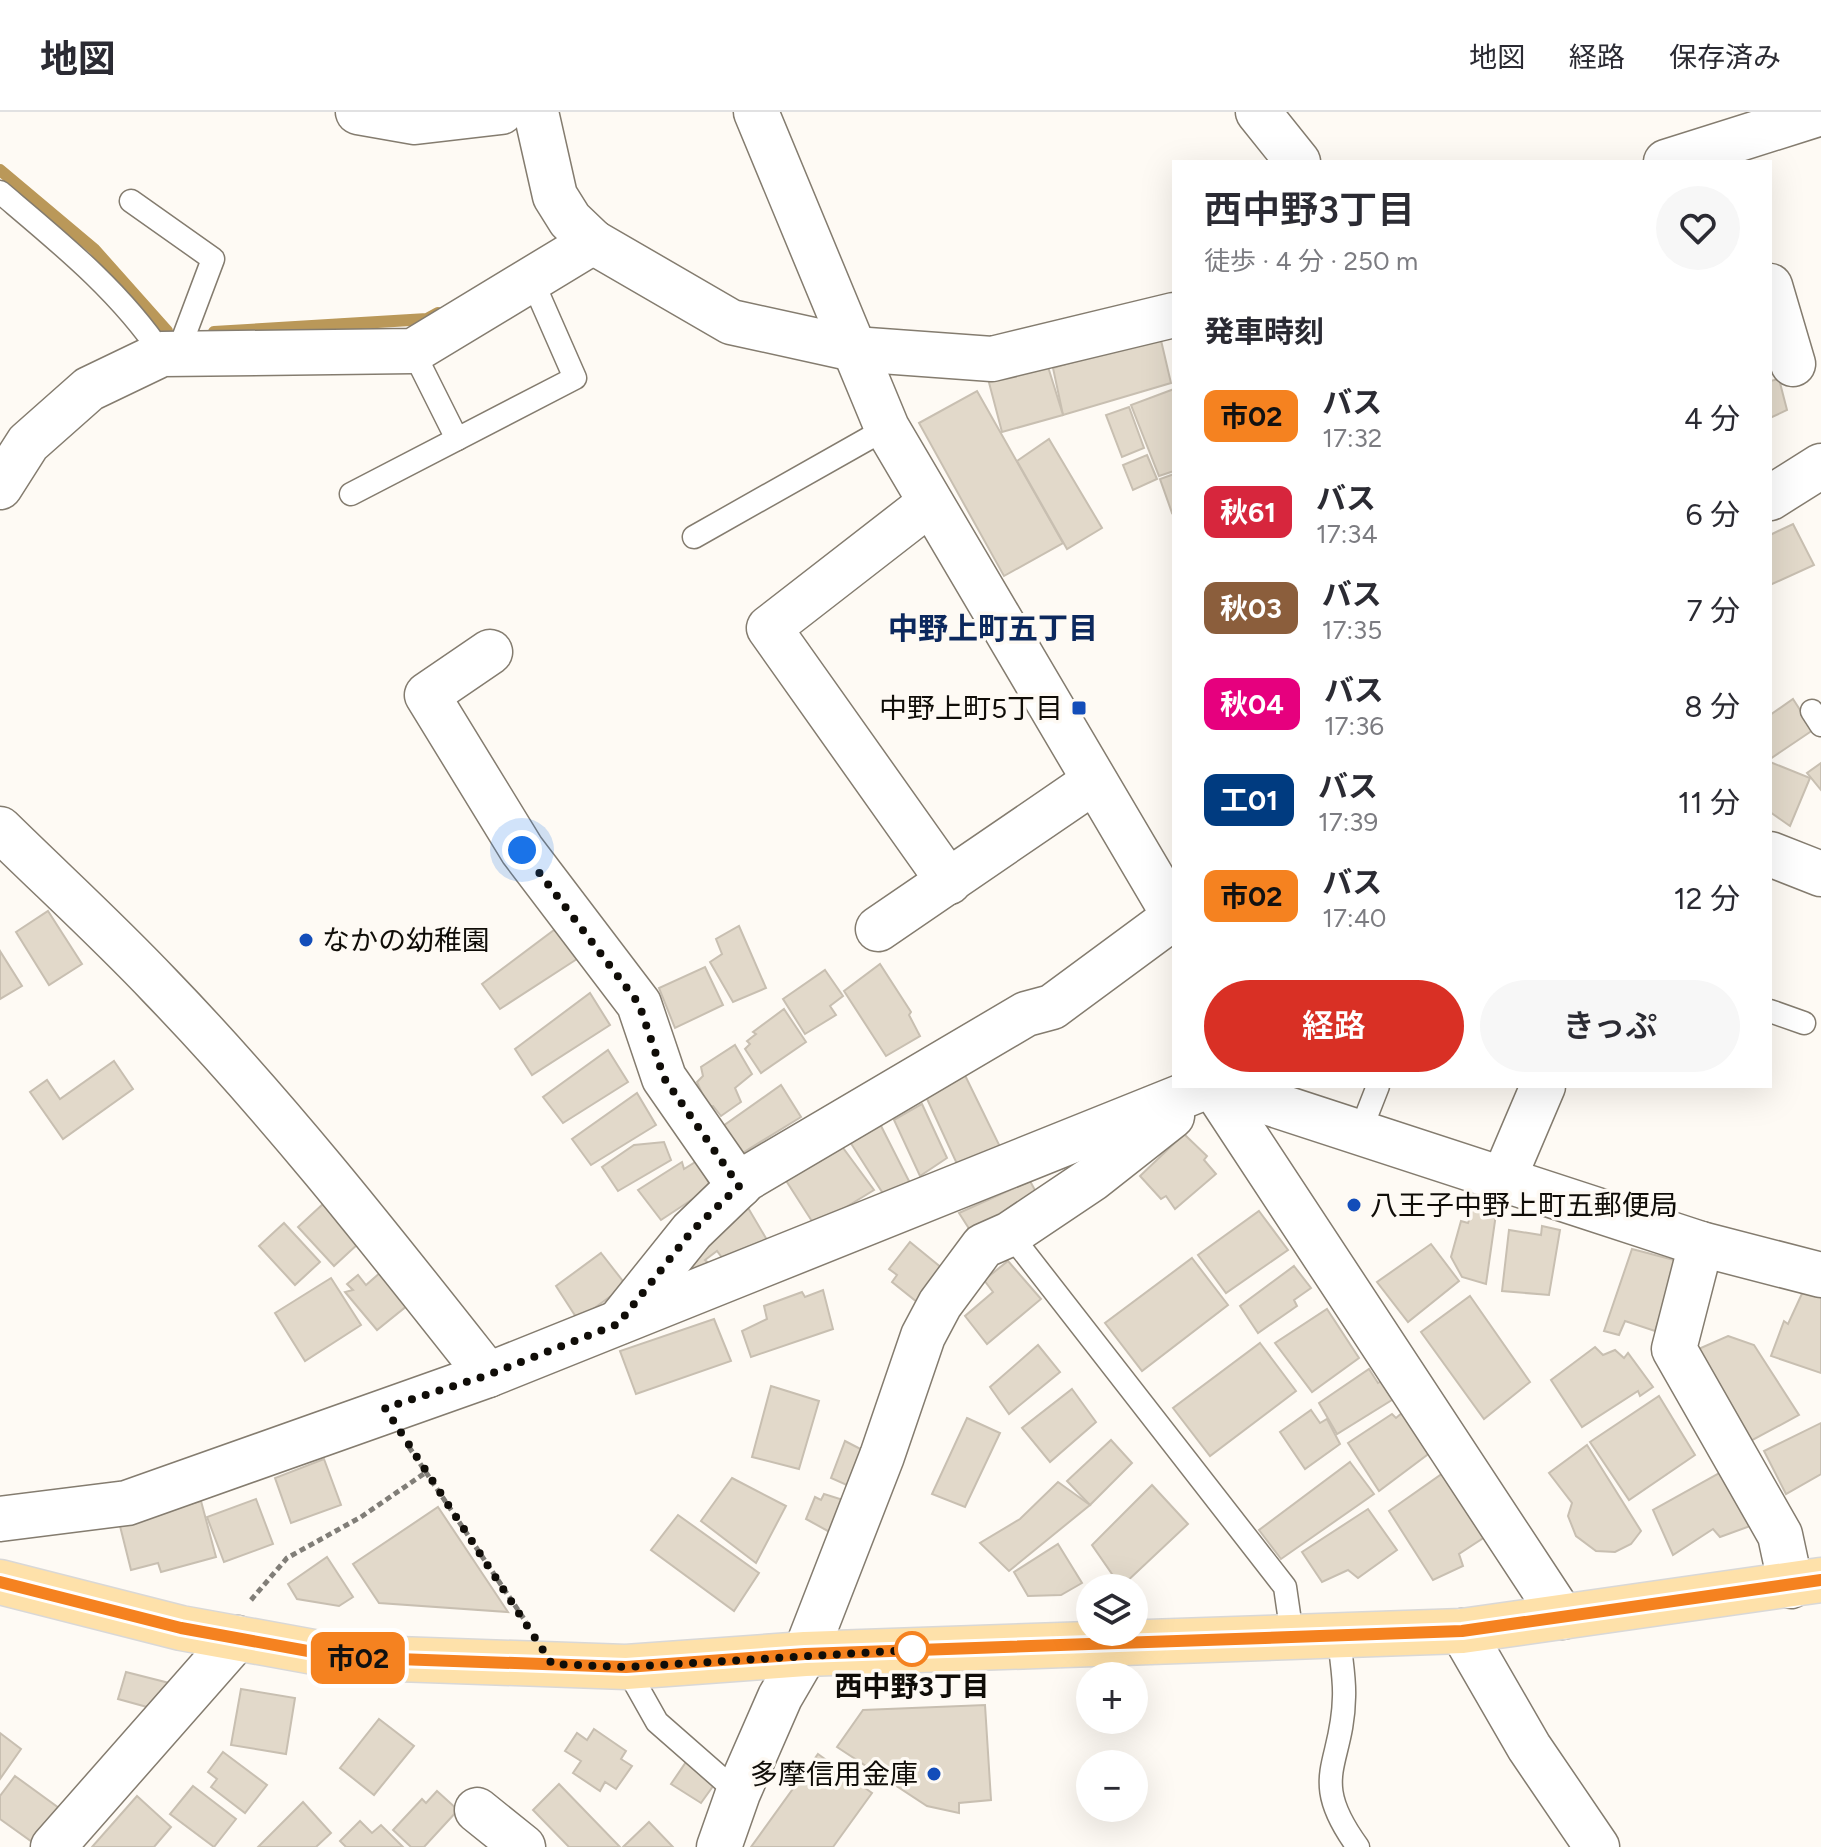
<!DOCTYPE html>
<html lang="ja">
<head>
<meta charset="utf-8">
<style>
	:root { --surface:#fff; --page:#f7f7f7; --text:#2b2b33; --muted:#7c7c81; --line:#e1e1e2; --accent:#d93025 }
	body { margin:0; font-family:Figtree,"Noto Sans JP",sans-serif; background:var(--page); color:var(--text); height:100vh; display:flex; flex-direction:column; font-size:30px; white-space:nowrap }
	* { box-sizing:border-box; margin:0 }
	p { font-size:26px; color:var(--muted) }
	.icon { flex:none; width:44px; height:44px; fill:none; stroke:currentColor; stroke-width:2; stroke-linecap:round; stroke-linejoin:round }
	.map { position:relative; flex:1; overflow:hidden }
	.drawer { position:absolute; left:1172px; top:48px; width:600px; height:928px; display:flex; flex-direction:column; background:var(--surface); border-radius:0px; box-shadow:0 8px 32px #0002 }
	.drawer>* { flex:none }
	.badge { padding:0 16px; border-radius:12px; font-size:28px; line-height:52px }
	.controls { position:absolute; left:1076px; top:1462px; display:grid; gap:16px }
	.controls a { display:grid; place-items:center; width:72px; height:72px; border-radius:50%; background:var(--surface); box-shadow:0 8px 32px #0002; font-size:40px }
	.you { position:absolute; width:40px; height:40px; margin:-20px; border:6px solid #fff; border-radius:50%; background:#1a73e8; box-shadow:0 0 0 12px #1a73e833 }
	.map>.badge { position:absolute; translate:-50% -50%; box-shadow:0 0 0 4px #fff }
	h2 { padding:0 32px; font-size:30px; line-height:72px }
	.round { display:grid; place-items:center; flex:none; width:84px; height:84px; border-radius:42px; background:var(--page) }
	.overview { display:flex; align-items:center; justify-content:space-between; height:136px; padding:0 32px }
	h1 { font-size:38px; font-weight:600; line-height:60px }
	.cta { display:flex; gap:16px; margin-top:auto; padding:16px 32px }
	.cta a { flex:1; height:92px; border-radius:48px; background:var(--accent); color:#fff; font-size:32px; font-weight:600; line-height:92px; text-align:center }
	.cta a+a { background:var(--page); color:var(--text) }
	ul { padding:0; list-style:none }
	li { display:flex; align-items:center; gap:24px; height:96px; padding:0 32px }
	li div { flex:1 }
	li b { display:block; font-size:30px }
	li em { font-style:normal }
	li .badge { min-width:88px; font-weight:700; text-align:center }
	header { display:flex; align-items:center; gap:48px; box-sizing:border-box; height:112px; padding:0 40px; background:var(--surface); border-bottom:2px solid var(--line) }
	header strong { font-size:38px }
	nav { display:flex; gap:44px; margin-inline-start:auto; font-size:28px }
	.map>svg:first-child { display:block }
</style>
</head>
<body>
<header>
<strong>地図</strong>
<nav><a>地図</a><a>経路</a><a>保存済み</a></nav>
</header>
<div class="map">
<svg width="1821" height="1735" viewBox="0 0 1821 1735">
	<rect width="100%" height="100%" fill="#fefaf4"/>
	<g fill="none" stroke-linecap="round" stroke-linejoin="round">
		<g stroke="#ba9859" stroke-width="12">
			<polyline points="0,58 94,137 167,219"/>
			<polyline points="214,220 427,207 438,201"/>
		</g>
	</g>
	<g fill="#e2d9ca" stroke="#c8bfb1" stroke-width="2">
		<polygon points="1160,224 1171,271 1063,303 1053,256"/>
		<polygon points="1045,245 1063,303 1002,320 987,263"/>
		<polygon points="1779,267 1787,298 1770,306 1770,269"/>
		<polygon points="1174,277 1174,359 1159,364 1131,293"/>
		<polygon points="977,279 1063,431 1004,464 919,311"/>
		<polygon points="1129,295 1144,336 1122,345 1106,303"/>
		<polygon points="1049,327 1102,416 1067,437 1017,349"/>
		<polygon points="1147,343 1157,367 1133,378 1123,353"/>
		<polygon points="1174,362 1174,400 1172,401 1160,367"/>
		<polygon points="1793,412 1814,453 1770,473 1770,423"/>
		<polygon points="1793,587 1813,618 1770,647 1770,603"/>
		<polygon points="1770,650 1810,666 1790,714 1770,700"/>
		<polygon points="1821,651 1821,678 1807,661"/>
		<polygon points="48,799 82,852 49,873 16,820"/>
		<polygon points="739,814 766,876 733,890 710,850 722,842 716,827"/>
		<polygon points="558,815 577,847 500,897 482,872"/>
		<polygon points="0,839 22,874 0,887"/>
		<polygon points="880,852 911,900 909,903 920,924 886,944 844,879"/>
		<polygon points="705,855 723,893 675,916 659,876"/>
		<polygon points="825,858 843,884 830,894 836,903 805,922 783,887"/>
		<polygon points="590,881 610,913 532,963 515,937"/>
		<polygon points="784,897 806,930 761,961 745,937 750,932 747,929 756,922 753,920"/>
		<polygon points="735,933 752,962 735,976 741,990 721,1004 713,994 708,995 697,970 703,964 701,955"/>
		<polygon points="608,938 628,970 563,1011 543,985"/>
		<polygon points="114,949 133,977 63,1027 30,980 47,968 60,987"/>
		<polygon points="958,949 1005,1045 963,1065 922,976"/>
		<polygon points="781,973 801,1005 736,1045 716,1019"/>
		<polygon points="637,981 656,1013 591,1053 572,1027"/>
		<polygon points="922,992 947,1046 920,1064 894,1008"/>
		<polygon points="876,1004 913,1077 891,1094 843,1019"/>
		<polygon points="1184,1022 1207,1044 1204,1048 1216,1062 1175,1097 1166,1084 1161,1087 1140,1064"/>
		<polygon points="838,1029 874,1078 815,1114 785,1067"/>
		<polygon points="664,1030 671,1048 618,1079 602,1055 634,1033"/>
		<polygon points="697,1049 711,1075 661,1108 638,1078 682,1050 684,1057"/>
		<polygon points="1030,1069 1042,1091 975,1126 959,1101"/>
		<polygon points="744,1089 770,1133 726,1151 717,1139 705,1148 712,1154 672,1174"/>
		<polygon points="323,1092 359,1131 334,1154 298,1115"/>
		<polygon points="1473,1096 1496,1102 1486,1172 1462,1165 1451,1145 1461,1109 1468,1111"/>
		<polygon points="1259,1099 1288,1138 1226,1181 1198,1143"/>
		<polygon points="284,1111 320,1150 295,1173 259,1134"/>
		<polygon points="1542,1114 1560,1118 1549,1183 1502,1179 1509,1118 1541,1123"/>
		<polygon points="910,1130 948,1161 922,1194 892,1170 897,1163 889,1157"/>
		<polygon points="1431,1132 1459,1169 1408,1210 1377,1170"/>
		<polygon points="1632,1137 1678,1149 1655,1219 1625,1209 1619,1223 1604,1219"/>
		<polygon points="601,1141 626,1173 578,1208 556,1174"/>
		<polygon points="1192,1146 1228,1193 1142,1259 1105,1211"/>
		<polygon points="1008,1149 1041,1187 987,1232 965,1204 993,1180 984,1168"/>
		<polygon points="1294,1154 1311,1176 1294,1188 1297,1194 1258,1221 1240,1194"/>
		<polygon points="381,1160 408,1193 377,1218 345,1180 353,1178 347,1172 358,1163 366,1173"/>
		<polygon points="331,1166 361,1213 305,1249 275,1201"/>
		<polygon points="1805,1175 1821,1181 1821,1261 1771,1244 1784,1209 1788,1212"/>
		<polygon points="823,1178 833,1217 751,1245 742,1219 767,1207 764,1194 802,1180 805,1185"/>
		<polygon points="1470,1184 1530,1270 1484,1307 1421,1220"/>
		<polygon points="1327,1197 1359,1246 1312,1280 1275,1231"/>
		<polygon points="714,1207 731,1249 636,1282 620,1239"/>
		<polygon points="1728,1224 1754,1233 1799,1303 1747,1331 1694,1239"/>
		<polygon points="1260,1231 1296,1279 1210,1344 1173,1296"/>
		<polygon points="1038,1233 1060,1260 1009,1302 990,1275"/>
		<polygon points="1595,1235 1603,1243 1615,1238 1624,1246 1628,1241 1653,1275 1640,1284 1638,1279 1582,1315 1551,1268"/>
		<polygon points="1369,1257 1378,1271 1388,1265 1400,1283 1337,1322 1319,1291"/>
		<polygon points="771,1274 819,1289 799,1357 752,1345"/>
		<polygon points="1072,1277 1096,1310 1050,1350 1022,1316"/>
		<polygon points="1659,1284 1695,1343 1629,1388 1590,1330"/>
		<polygon points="1311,1298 1320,1311 1327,1307 1340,1332 1305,1357 1280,1320"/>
		<polygon points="1403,1300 1431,1340 1379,1379 1348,1331 1392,1302 1396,1306"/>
		<polygon points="967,1306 1000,1321 965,1395 932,1382"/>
		<polygon points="1821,1311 1821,1362 1786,1382 1764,1339"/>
		<polygon points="1111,1328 1132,1351 1090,1393 1067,1369"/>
		<polygon points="845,1329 874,1344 858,1378 831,1366"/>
		<polygon points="1587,1333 1641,1419 1631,1432 1615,1440 1596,1439 1576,1424 1568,1404 1572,1391 1549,1361"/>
		<polygon points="324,1347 341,1393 291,1411 275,1366"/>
		<polygon points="1350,1350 1374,1382 1281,1447 1259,1418"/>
		<polygon points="1725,1358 1753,1413 1720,1425 1713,1417 1673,1443 1653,1398"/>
		<polygon points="1446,1359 1491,1421 1459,1442 1463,1454 1433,1468 1389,1399"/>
		<polygon points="732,1366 786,1394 756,1451 701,1409"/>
		<polygon points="1058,1370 1090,1393 1009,1459 980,1431 1020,1407"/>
		<polygon points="1152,1373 1188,1412 1121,1475 1092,1433"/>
		<polygon points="824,1382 853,1391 837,1424 806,1407 815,1385 821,1388"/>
		<polygon points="256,1387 273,1432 224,1450 207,1405"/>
		<polygon points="201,1389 216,1445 161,1460 158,1451 131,1458 119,1410"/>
		<polygon points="438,1395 508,1500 379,1491 353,1452"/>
		<polygon points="1368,1397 1397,1438 1358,1466 1348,1458 1322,1470 1302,1440"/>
		<polygon points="678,1403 759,1461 734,1499 651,1438"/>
		<polygon points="1058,1432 1082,1471 1061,1483 1028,1484 1014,1460"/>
		<polygon points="327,1445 353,1485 339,1494 297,1487 288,1472"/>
		<polygon points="126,1560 173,1572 158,1598 118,1587"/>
		<polygon points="241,1577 295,1586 286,1642 231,1633"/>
		<polygon points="985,1593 991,1688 959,1691 959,1701 927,1694 837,1635 863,1598"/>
		<polygon points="379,1607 414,1634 374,1683 340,1656"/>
		<polygon points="594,1617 626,1639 621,1647 632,1654 616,1677 605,1670 600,1679 573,1661 581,1649 565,1639 577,1621 587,1628"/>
		<polygon points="0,1621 21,1637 0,1667"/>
		<polygon points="223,1640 267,1673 245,1701 211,1675 217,1667 208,1660"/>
		<polygon points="818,1642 872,1681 833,1735 751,1735"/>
		<polygon points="686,1650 716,1670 701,1691 671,1672"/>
		<polygon points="15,1664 59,1696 35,1732 0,1707 0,1684"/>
		<polygon points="559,1672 620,1735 569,1735 533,1698"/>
		<polygon points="193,1674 236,1707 214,1735 170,1702"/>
		<polygon points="437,1679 458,1698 424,1735 411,1735 393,1718 422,1687 426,1691"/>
		<polygon points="137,1684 171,1715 154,1735 92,1735"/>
		<polygon points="303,1690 331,1721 316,1735 258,1735"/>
		<polygon points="360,1709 372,1721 381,1713 403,1735 346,1735 340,1729"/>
		<polygon points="649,1710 673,1735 623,1735"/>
	</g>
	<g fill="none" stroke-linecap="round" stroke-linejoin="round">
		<g stroke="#847c6f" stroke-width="25">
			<g id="service">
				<path d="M 0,80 C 59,130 119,178 162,242"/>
				<polyline points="131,89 213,147 178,240"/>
				<polyline points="413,239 457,327"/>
				<polyline points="351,382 575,266 532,168"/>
				<polyline points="694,425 887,316"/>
				<polyline points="1812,599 1821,613"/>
				<polyline points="1770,899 1804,911"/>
				<polyline points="1360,1020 1378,974"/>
				<polyline points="1010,1122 1285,1475 1292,1523"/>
				<path d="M 1339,1522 C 1340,1543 1345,1565 1344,1585 C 1343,1654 1307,1665 1358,1735"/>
				<polyline points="626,1555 657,1610 738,1681"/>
			</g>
		</g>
		<g stroke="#847c6f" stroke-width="47">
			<g id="minor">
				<polyline points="358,0 415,10 501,0"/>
				<polyline points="536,0 555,84 570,108 593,130"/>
				<polyline points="756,0 887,316 1174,803"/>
				<polyline points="1258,0 1298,50"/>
				<polyline points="1666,50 1821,1"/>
				<polyline points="1770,174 1793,252"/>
				<polyline points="0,375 28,331 89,277 162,242 413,239 593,130 731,210 854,237 992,247 1174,203"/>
				<polyline points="1770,386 1821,354"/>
				<polyline points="930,391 769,516 949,770"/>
				<polyline points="490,540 427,583 522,738 639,892 664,966 739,1074"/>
				<path d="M 0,717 C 53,769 109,820 160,874 C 278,996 383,1130 488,1263"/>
				<polyline points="1770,742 1821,762"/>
				<polyline points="878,817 1093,670"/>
				<polyline points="1213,974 1562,1505"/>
				<polyline points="1217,974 1701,1132 1821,1163"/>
				<polyline points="1503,1068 1543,974"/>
				<polyline points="1701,1132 1674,1237 1780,1423 1791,1474"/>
				<polyline points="619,1210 692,1119 746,1067 1026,902 1052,895 1174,805"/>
				<polyline points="0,1407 127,1391 488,1263 1208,974"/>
				<polyline points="1462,1519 1529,1635 1597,1735"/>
				<polyline points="477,1698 523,1735"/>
				<polyline points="53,1735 237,1526"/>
				<polyline points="719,1735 738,1681 780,1585 805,1542 882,1344 923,1224 940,1192 983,1134 1010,1122 1092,1067 1172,1004"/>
			</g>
		</g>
		<g stroke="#d9d8d7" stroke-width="47">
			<polyline id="primary" points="0,1470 181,1516 341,1545 626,1555 805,1542 1462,1519 1821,1468"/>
		</g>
		<g stroke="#817e78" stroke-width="5" stroke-dasharray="6 4" stroke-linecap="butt">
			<polyline points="409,1335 526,1510"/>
			<polyline points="251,1488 287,1446 361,1405 425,1361"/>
		</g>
		<use href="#service" stroke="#fff" stroke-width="22"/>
		<use href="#minor" stroke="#fff" stroke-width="44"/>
		<use href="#primary" stroke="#fee1aa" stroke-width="44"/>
	</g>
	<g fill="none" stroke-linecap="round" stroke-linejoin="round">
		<g stroke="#fff" stroke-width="18">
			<polyline id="line" points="0,1470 181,1516 341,1545 626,1555 805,1542 1462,1519 1821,1468"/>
		</g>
		<use href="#line" stroke="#f58220" stroke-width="12"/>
		<polyline stroke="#100d08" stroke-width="8" stroke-dasharray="0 14.4" points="522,738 639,892 664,966 739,1074 692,1119 618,1212 488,1263 385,1296 552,1552 626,1555 927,1537 912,1537"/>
	</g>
	<g fill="#134db9" stroke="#fefaf4" stroke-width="3">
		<rect x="1071" y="588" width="16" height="16" rx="4"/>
		<circle cx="306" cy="828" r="8"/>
		<circle cx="1354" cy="1093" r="8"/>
		<circle cx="934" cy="1662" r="8"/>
	</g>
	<circle fill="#fff" stroke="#f58220" stroke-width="4" cx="912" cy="1537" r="16"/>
	<g text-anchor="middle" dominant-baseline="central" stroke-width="7" stroke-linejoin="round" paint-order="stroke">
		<g font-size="28" fill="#100d08" stroke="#fefaf4" text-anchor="end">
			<text x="1063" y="596">中野上町5丁目</text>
			<text x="322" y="828" text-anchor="start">なかの幼稚園</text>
			<text x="1370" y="1093" text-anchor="start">八王子中野上町五郵便局</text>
			<text x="918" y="1662">多摩信用金庫</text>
		</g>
		<g font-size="28" font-weight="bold" fill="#100d08" stroke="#fefaf4">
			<text x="912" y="1574">西中野3丁目</text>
		</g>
		<g font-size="30" font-weight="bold" fill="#0c285d" stroke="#fefaf4">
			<text x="993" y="516">中野上町五丁目</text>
		</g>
	</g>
</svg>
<div class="controls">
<a><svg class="icon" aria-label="layers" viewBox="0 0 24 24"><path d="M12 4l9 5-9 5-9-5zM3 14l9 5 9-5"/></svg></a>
<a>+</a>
<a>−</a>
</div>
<div class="you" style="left:522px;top:738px"></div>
<b class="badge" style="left:358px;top:1546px;background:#f58220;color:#111">市02</b>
<section class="drawer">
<div class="overview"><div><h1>西中野3丁目</h1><p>徒歩 · 4 分 · 250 m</p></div><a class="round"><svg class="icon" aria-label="heart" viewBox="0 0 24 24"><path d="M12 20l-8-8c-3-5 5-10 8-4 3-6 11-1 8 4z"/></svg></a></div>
<h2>発車時刻</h2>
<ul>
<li><span class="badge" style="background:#f58220;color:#111">市02</span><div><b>バス</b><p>17:32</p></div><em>4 分</em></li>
<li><span class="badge" style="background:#d7263d;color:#fff">秋61</span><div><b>バス</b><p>17:34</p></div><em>6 分</em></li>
<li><span class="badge" style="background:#8b5e3c;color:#fff">秋03</span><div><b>バス</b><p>17:35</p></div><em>7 分</em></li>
<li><span class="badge" style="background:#e6007e;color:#fff">秋04</span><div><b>バス</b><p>17:36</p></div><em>8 分</em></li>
<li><span class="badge" style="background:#003b80;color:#fff">工01</span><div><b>バス</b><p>17:39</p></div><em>11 分</em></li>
<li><span class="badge" style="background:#f58220;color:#111">市02</span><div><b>バス</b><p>17:40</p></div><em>12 分</em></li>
</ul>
<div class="cta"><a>経路</a><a>きっぷ</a></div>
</section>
</div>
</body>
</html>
